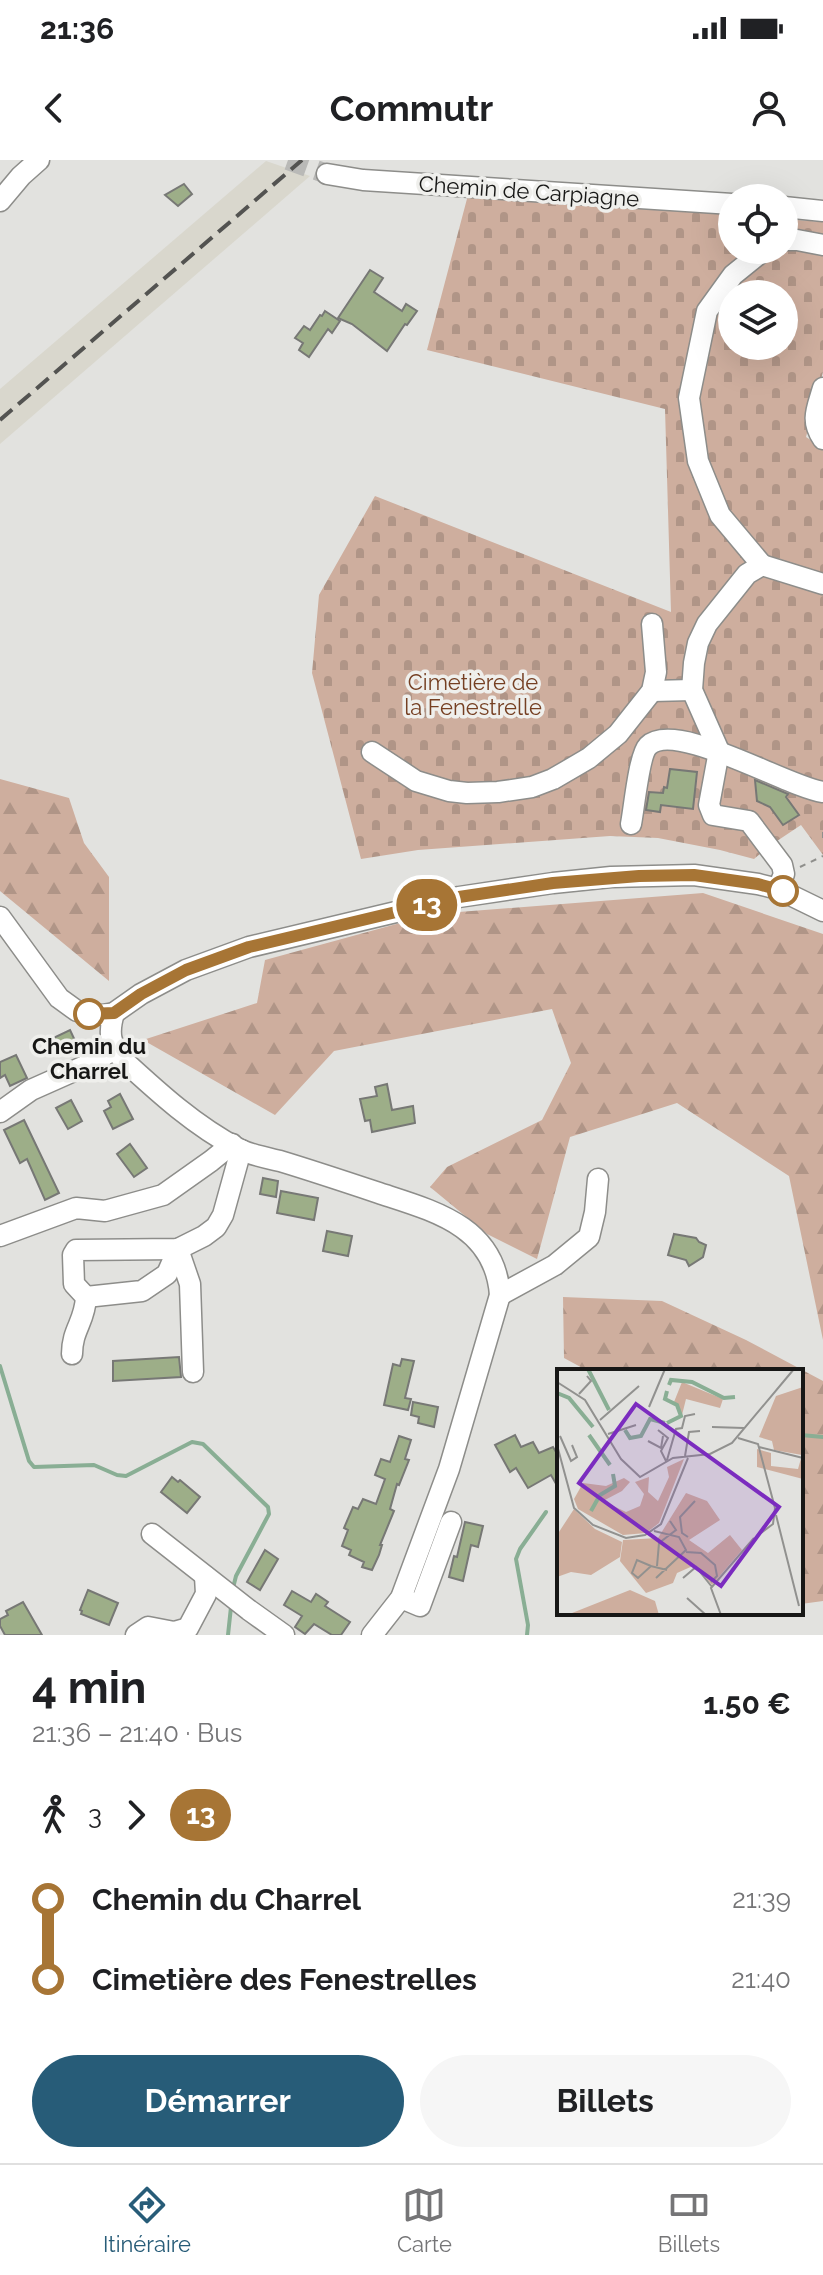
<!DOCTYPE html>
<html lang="fr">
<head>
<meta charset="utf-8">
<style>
	:root { --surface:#fff; --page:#f6f6f6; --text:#202124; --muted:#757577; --line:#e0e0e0; --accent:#275c78 }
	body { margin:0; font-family:Raleway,sans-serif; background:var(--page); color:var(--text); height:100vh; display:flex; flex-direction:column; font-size:30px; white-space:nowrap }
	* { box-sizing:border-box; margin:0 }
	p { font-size:26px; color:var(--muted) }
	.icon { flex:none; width:44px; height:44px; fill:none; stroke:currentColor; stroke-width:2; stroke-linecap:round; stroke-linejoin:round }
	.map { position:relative; height:1475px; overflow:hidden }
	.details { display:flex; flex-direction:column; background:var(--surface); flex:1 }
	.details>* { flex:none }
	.badge { padding:0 16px; border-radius:26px; font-size:28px; line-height:52px }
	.buttons { position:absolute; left:718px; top:24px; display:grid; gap:16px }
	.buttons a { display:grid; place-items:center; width:80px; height:80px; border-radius:50%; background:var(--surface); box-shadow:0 8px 32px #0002; font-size:40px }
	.map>.badge { position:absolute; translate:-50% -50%; box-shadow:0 0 0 4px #fff }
	.legs { display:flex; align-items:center; gap:12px; height:88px; padding:0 32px; font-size:26px }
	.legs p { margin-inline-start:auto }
	.summary { display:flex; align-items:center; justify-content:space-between; height:136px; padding:0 32px }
	h1 { font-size:44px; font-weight:700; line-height:60px }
	.action { display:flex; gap:16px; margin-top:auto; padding:16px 32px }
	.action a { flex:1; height:92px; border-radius:48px; background:var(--accent); color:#fff; font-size:32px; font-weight:700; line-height:92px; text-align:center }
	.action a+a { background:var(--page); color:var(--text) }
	ul { padding:0 32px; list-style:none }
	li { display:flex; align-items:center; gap:28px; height:80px; font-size:30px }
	li i { display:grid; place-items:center; width:12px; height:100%; margin:0 10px; background:currentColor }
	li i::after { content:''; width:20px; height:20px; margin:-10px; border:6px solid; border-radius:50%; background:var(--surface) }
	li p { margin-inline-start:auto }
	li:first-child i { background:linear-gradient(#0000 50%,currentColor 0) }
	li:last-child i { background:linear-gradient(currentColor 50%,#0000 0) }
	.status { display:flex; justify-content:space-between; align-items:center; height:56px; padding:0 40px; background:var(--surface); direction:ltr }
	.status svg { height:22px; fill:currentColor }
	header { display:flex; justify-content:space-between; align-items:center; height:104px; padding:0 32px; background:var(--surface); font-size:36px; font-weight:700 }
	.tabs { display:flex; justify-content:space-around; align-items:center; height:112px; border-top:2px solid var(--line); background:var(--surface); font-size:22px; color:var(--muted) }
	.tabs a { display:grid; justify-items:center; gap:4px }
	.tabs .on { color:var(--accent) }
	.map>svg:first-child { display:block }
</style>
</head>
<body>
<div class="status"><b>21:36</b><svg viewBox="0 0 49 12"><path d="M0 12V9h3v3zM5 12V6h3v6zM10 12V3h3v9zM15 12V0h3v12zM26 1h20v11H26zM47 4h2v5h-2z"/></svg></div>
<header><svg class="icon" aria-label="back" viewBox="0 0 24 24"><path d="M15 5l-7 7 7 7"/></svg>Commutr<svg class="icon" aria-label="person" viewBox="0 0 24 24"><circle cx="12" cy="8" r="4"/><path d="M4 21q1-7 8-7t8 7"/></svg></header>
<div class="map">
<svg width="823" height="1475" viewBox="0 0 823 1475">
	<defs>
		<pattern id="forest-firs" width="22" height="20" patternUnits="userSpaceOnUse" patternTransform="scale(2)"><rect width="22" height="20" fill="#ceae9e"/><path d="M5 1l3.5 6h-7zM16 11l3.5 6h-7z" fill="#b09587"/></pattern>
		<pattern id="cemetery-stones" width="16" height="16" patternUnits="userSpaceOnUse" patternTransform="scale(2)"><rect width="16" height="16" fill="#ceae9e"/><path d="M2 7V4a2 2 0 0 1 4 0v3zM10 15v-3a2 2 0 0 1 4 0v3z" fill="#b09587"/></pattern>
	</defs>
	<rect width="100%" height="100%" fill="#e2e2df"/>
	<polygon fill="#d9d7cd" points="266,1 310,16 0,284 0,229"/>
	<g fill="url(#forest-firs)">
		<polygon points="0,619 69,638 84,683 109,717 109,821 0,731"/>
		<polygon points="703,733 823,774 823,1180 789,1016 677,943 570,977 537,1099 487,1074 430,1027 447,1007 542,960 571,903 552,849 334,891 275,955 143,880 257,843 265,800 433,754"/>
		<polygon points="563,1137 662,1141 746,1180 823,1221 823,1441 801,1444 801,1211 588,1211 564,1198"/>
	</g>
	<path fill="url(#cemetery-stones)" fill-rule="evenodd" d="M 468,35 L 732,55 L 732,90 L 784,90 L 784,59 L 823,62 L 823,212 L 806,277 L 823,288 L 823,695 L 801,665 L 768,687 L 754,699 L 720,690 L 658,678 L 610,676 L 418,690 L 361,699 L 312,513 L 319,435 L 375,336 L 671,452 L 665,249 L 427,190 ZM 732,134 L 784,134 L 784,186 L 732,186 Z"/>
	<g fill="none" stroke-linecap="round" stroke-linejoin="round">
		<g stroke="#89ae94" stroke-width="4">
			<polyline points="0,1206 29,1301 34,1307 94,1305 117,1315 126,1316 192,1282 203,1284 268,1347 269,1354 236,1416 233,1428"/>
			<polyline points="801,1275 823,1277"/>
			<polyline points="228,1475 231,1447"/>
			<polyline points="527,1475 528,1465 516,1399 520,1389 546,1352"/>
		</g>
	</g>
	<g fill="#9dae88" stroke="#777875" stroke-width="2">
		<polygon points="184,24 192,34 178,46 165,35"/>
		<polygon points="370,110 383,118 374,132 402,151 406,144 417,151 407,165 405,164 387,191 352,164 338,158"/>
		<polygon points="325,151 340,161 332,173 328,169 309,197 299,190 303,183 295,178 304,166 310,170 320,155 322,156"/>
		<polygon points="670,609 697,612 693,649 661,645 660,652 646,650 649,632 663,633 664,627 667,628"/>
		<polygon points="755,620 788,634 786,637 799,655 783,665 770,647 757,641"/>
		<polygon points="70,870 78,887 58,896 56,893 52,895 45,882"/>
		<polygon points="16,895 27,918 10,926 5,915 0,918 0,902"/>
		<polygon points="387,924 392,950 413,946 415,963 372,972 370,960 365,961 360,939 377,936 375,927"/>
		<polygon points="120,934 133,959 113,969 104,951 111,947 108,941"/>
		<polygon points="71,940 82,961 68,969 56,948"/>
		<polygon points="24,960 59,1033 45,1040 27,999 20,1003 4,970"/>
		<polygon points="130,984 147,1008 134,1017 117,994"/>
		<polygon points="263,1018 278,1021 276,1037 260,1034"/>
		<polygon points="281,1031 318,1038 314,1060 277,1053"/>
		<polygon points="327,1071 352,1076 348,1096 323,1091"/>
		<polygon points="674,1074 696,1078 699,1082 706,1085 703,1097 689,1106 686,1100 668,1095"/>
		<polygon points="179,1197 181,1217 113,1221 113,1201"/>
		<polygon points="402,1199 414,1201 405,1238 411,1239 408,1250 384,1245 393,1204 400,1206"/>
		<polygon points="413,1242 438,1247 434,1267 418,1263 419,1257 411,1255"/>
		<polygon points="515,1275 521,1287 533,1282 539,1293 553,1287 559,1297 559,1329 551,1315 528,1328 516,1308 510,1312 495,1285"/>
		<polygon points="399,1276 411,1280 405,1299 409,1300 399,1325 397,1324 390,1349 394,1351 380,1385 382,1385 379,1395 372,1410 362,1407 364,1402 349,1395 351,1390 342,1386 348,1370 344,1368 353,1347 358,1349 363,1339 376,1344 385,1319 375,1315 381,1299 390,1302"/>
		<polygon points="172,1317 178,1322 180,1320 200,1337 187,1353 161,1332"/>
		<polygon points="465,1362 483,1366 478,1387 471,1385 463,1421 449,1417 454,1396 457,1397"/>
		<polygon points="265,1390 278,1399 260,1430 247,1422"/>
		<polygon points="88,1430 118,1443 109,1465 81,1454 82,1451 80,1450"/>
		<polygon points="292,1431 311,1442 316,1434 328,1442 325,1446 350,1462 341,1475 332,1475 314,1464 305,1474 295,1467 302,1456 284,1445"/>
		<polygon points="23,1442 42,1475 5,1475 0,1466 0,1459 8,1455 6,1451"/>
	</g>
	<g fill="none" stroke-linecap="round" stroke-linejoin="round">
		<polyline stroke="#b9b9b7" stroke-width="20" stroke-dasharray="20 10" stroke-linecap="butt" points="288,0 327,14"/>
		<g stroke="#8d8d8a" stroke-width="23">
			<g id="minor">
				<polyline points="327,14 363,20 732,44"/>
				<polyline points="0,41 21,16 39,0"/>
				<polyline points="784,47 823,51"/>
				<polyline points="784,80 797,80 823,85"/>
				<path d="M 823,228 C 817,249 810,260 823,279"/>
				<polyline points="762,405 720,355 698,301 689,238 707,151 733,115 764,90"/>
				<polyline points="652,531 692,530"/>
				<polyline points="372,592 416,621 449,631 467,633 498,632 532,627 553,619 589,598 618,574 652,531 656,512 652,464"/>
				<path d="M 631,664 C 634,649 639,595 648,586 C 675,559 787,627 823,632"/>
				<polyline points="778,729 784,714 782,705 749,661 713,655 709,645 719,591 692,530 694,503 698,483 707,464 747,414 762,405 823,424"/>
				<polyline points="0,757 59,838 77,851 102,855 114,853 141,834 186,810 249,787 459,737 553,723 611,717 694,715 758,724 778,729 823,751"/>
				<path d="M 114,853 C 108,873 110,884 123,900 C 159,933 195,966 239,989 C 251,995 267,998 280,1001 C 313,1011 346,1022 379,1033 C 434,1051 495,1066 500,1135 L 449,1309 L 401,1438 L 372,1475"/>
				<polyline points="0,952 31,930 94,902 114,889"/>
				<polyline points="0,1076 76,1048 105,1051 163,1035 211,1001 232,984"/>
				<polyline points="178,1089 190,1124 193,1212"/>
				<polyline points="500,1135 555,1105 589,1077 595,1052 598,1019"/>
				<polyline points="86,1137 142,1131 167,1114 178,1089"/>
				<path d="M 72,1194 C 72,1169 85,1162 86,1137 L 74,1124 L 73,1095 L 76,1090 L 178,1089 L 204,1076 L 216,1067 L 223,1055 L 241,990"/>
				<polyline points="152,1374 249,1450 284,1475"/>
				<polyline points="401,1438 420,1446 451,1362"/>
				<polyline points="136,1475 148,1467 174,1472 188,1468 206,1434 205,1416"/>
			</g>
		</g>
		<g stroke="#8f8f8c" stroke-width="2" stroke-dasharray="6 6" stroke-linecap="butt">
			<polyline points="823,672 823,680"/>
			<polyline points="800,707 823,696"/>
		</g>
		<use href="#minor" stroke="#fff" stroke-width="20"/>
		<polyline stroke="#535351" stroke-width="4" stroke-dasharray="16 8" stroke-linecap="butt" points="0,260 302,0"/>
	</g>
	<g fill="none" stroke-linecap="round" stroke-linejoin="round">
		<g stroke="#fff" stroke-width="18">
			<polyline id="line-1" points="89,854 114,853 141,834 186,810 249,787 459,737 553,723 639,716 694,715 758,724 783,731"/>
		</g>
		<use href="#line-1" stroke="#a77535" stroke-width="12"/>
	</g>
	<g fill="#fff" stroke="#a77535" stroke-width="4">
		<circle cx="783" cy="731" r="14"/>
		<circle cx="89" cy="854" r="14"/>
	</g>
	<g text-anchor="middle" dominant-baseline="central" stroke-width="7" stroke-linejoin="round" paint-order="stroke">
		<g font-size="22" fill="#171716" stroke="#efefec">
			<text transform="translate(529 31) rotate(4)">Chemin de Carpiagne</text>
		</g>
		<g font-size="22" fill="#753f22" stroke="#efefec">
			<text x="473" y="522">Cimetière de<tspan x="473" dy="25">la Fenestrelle</tspan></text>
		</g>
		<g font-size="22" font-weight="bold" fill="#171716" stroke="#efefec">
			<text x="89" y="886">Chemin du<tspan x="89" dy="25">Charrel</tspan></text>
		</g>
	</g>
	<g transform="translate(557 1209)">
		<rect width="246" height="246" fill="#e2e2df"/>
		<path d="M 125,13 L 166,30 L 163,39 L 129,30 L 125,46 L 117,33 ZM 246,18 L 246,110 L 200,98 L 200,80 L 214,84 L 214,97 L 241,100 L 245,86 L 217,81 L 215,72 L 202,68 L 219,27 ZM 127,90 L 102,154 L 89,164 L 66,166 L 21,140 L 17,130 L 26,114 L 49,117 L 67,109 L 73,113 L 65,122 L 46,132 L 69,143 L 83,137 L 87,125 L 78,113 L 92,108 L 91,123 L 101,132 L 112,108 L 110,98 ZM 17,140 L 38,160 L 65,173 L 63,188 L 34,206 L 14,203 L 0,208 L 0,166 ZM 73,221 L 98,232 L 102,246 L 10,246 Z" fill="#ceae9e"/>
		<path d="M 129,124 L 150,132 L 163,151 L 132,171 L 151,184 L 173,166 L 185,181 L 155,216 L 138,196 L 120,204 L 116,214 L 89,224 L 63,192 L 66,171 L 101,169 Z" fill="#ceae9e"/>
		<path fill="none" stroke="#89ae94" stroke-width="4" d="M 31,0 L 52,41M 112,16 L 114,11 L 135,13 L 167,29 L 178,28M 0,24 L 12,29 L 36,58M 110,54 L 124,47 L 120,36 L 108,30 L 110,22M 68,61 L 73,69 L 84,67 L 93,50 L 108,54M 32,66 L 53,96M 34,142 L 43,126 L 58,117 L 56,105"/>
		<path fill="none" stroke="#91918f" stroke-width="2" d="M 0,13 L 28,31 L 64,90 L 83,108 L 116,89 L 153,85 L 175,74 L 237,0M 22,25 L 34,12 L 30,7M 92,38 L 108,0M 43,51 L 82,17M 155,58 L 187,59M 101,61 L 111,69 L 104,82 L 109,92M 51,65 L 79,56M 3,67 L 14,92 L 20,88 L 15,76M 181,69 L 201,75 L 218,139 L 216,155 L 204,164M 91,72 L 104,79 L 106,67M 0,76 L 17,139 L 36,156 L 69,169 L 88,166 L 104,155 L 131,89M 202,78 L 246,89M 128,87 L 132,63 L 143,62M 110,91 L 119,60 L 125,59 L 128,47 L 138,45M 219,146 L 242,237M 97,162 L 122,168 L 129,181 L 99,209M 131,168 L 125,164 L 123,148 L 138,132M 129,183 L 144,184 L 158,196 L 160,207 L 154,213M 94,197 L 80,191 L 75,204 L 81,209 L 94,197 L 110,201M 100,197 L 102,174 L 119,161 L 113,152M 126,209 L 139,198 L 155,218M 130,229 L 149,246M 164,246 L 154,219 L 197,169"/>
		<path fill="#7b2cbf" fill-opacity="0.15" stroke="#7b2cbf" stroke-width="4" d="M 79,35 L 222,138 L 164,217 L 22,114 Z"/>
		<rect width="246" height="246" fill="none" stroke="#171716" stroke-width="4"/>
	</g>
</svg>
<div class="buttons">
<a><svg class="icon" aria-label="locate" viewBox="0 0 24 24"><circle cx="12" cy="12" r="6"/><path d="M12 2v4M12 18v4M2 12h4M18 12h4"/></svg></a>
<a><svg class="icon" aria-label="layers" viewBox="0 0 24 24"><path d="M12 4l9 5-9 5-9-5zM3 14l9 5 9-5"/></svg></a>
</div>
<b class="badge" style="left:427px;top:745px;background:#a77535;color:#fff">13</b>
</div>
<section class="details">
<div class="summary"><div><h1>4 min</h1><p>21:36 – 21:40 · Bus</p></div><b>1.50 €</b></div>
<div class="legs"><svg class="icon" aria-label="walk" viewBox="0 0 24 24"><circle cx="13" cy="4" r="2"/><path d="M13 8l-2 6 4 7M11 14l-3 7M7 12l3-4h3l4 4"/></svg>3<svg class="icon" aria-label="forward" viewBox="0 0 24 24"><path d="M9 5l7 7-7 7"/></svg><b class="badge" style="background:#a77535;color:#fff">13</b></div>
<ul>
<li><i style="color:#a77535"></i><b>Chemin du Charrel</b><p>21:39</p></li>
<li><i style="color:#a77535"></i><b>Cimetière des Fenestrelles</b><p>21:40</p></li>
</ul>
<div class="action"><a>Démarrer</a><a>Billets</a></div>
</section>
<nav class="tabs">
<a class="on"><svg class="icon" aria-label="directions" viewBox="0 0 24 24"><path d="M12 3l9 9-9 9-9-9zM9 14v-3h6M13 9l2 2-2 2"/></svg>Itinéraire</a>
<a><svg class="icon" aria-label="map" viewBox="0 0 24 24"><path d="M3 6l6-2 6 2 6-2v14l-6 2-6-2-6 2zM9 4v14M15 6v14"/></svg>Carte</a>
<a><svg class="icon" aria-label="tickets" viewBox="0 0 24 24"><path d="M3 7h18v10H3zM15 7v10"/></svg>Billets</a>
</nav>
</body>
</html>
